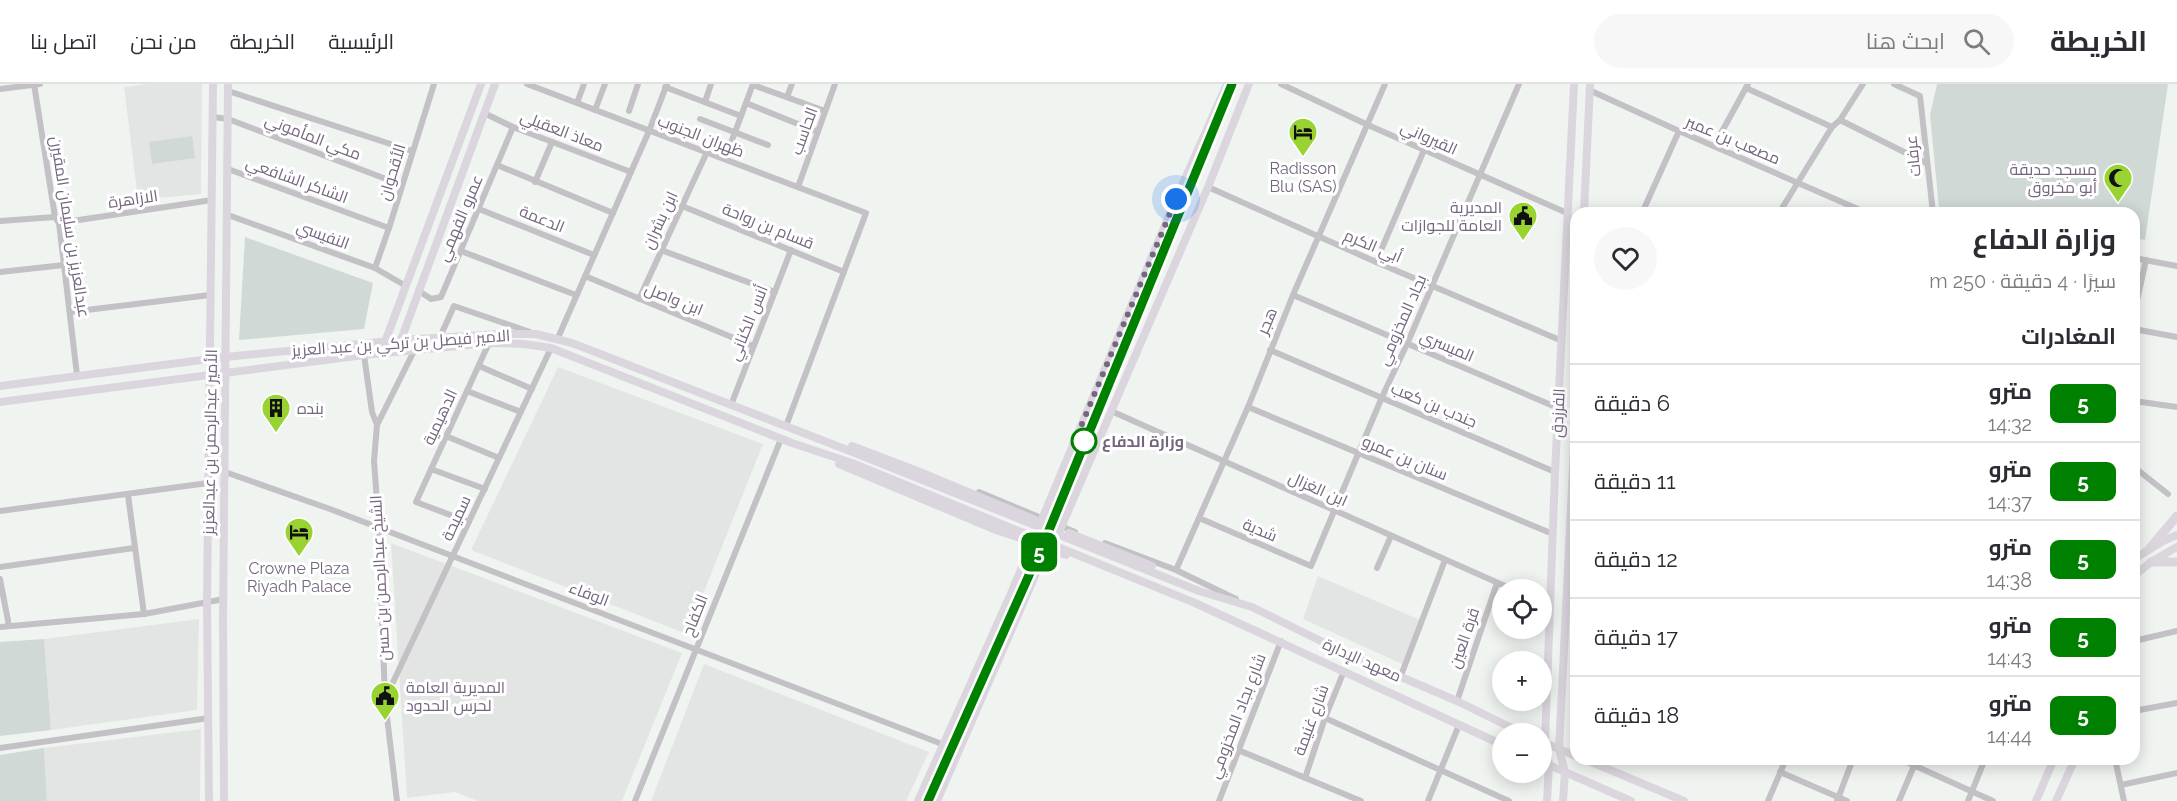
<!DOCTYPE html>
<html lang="ar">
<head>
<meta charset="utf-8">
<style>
	:root { --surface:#fff; --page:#f7f7f7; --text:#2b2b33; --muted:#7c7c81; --line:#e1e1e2 }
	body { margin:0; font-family:Raleway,Cairo,sans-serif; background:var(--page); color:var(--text); direction:rtl; height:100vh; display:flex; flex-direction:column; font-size:22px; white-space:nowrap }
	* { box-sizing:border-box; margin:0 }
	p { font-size:20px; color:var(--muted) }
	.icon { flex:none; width:33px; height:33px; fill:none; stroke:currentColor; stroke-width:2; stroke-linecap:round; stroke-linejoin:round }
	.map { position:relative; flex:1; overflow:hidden; direction:ltr }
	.sheet { position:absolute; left:1570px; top:123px; width:570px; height:558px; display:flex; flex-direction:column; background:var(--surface); border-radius:18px; box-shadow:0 3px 15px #0003; direction:rtl }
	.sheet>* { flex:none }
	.badge { padding:0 12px; border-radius:9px; font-size:21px; line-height:39px }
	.tools { position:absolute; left:1492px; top:495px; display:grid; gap:12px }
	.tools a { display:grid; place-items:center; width:60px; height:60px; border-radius:50%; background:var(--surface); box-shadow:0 3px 15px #0003; font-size:30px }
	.you { position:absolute; width:30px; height:30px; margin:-15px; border:4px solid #fff; border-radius:50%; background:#1a73e8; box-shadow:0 0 0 9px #1a73e833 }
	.map>.badge { position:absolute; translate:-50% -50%; box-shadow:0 0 0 3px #fff }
	h2 { padding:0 24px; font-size:22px; line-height:54px }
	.round { display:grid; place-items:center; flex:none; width:63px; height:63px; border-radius:32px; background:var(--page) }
	.head { display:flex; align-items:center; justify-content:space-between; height:102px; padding:0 24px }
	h1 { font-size:28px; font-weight:700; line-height:45px }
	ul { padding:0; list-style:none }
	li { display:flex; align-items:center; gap:18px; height:78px; padding:0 24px; border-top:2px solid var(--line) }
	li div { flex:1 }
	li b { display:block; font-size:22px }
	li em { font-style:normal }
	li .badge { min-width:66px; font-weight:700; text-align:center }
	header { display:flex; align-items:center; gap:36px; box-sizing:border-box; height:84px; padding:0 30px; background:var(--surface); border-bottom:2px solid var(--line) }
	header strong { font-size:28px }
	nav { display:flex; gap:33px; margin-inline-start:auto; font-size:21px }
	.search { width:420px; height:54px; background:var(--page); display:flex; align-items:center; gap:15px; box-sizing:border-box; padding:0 21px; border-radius:33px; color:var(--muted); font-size:22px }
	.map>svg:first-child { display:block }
</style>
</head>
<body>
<header>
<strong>الخريطة</strong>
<div class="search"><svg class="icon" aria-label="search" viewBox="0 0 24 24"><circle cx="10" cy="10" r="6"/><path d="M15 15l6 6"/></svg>ابحث هنا</div>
<nav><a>الرئيسية</a><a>الخريطة</a><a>من نحن</a><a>اتصل بنا</a></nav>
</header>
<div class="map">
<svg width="2177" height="717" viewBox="0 0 2177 717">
	<rect width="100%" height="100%" fill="#f0f4f1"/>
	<g fill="#e3e5e4">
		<polygon points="147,0 202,0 201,110 138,116 124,3"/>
		<polygon points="558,283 763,360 687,550 471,466"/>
		<polygon points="391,459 682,569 622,717 478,717 455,708 407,714"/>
		<polygon points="1318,492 1420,536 1402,580 1303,535"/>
		<polygon points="199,535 197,626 51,646 44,555"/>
		<polygon points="704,580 929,668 906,717 651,717"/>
		<polygon points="201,645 200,717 47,717 44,664"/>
	</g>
	<g fill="#d0d9d6">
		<polygon points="1937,0 2168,0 2145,156 2135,154 2134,129 1968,129 1939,124 1930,31"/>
		<polygon points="192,52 195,74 152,80 149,58"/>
		<polygon points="245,153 373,199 364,245 239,256"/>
		<polygon points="44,555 51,646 0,652 0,558"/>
		<polygon points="44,664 47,717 0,717 0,671"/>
	</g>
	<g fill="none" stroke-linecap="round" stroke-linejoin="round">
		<g stroke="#c3c0c6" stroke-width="6">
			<polyline points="34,0 55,133 59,139 77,291"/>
			<polyline points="527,0 866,129 786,342"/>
			<polyline points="1281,0 1368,41 1567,129"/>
			<polyline points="1894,0 1920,12 1933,129"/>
			<polyline points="753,1 825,27"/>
			<polyline points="665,3 741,32"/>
			<polyline points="1746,4 1832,43"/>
			<polyline points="0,5 40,0"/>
			<polyline points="1589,6 1679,47 1867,129"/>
			<polyline points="228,7 412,67"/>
			<polyline points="787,13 792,0"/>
			<polyline points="705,18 711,0"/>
			<polyline points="577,19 584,0"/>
			<polyline points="746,19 818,48"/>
			<polyline points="595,26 605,0"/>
			<polyline points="629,27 638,0"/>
			<polyline points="484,29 513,43 631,88"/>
			<polyline points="213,33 228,35 402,101"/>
			<polyline points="700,35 768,61"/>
			<polyline points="1840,36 1926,79"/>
			<polyline points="1714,62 1748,0"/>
			<polyline points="725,75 753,0"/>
			<polyline points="497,81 613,129"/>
			<polyline points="228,85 389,144"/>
			<polyline points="535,98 552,58"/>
			<polyline points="798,103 835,0"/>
			<polyline points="1208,103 1376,178 1562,257"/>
			<polyline points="682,122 844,188"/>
			<polyline points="479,125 594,171"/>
			<polyline points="1642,129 1679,47"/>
			<polyline points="1779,129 1832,43 1840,36 1863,0"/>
			<polyline points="228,131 375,184 406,202"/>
			<polyline points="0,137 55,133"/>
			<polyline points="59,139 212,116"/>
			<polyline points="661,166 775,208"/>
			<polyline points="461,167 576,211"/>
			<polyline points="2134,174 2177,182"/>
			<polyline points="1376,178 1424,66"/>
			<polyline points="375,184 389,144 434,0"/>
			<polyline points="0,188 64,181"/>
			<polyline points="585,192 753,262"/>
			<polyline points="419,207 431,215 441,213 513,43"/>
			<polyline points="1293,211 1558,324"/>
			<polyline points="639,215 707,68"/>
			<polyline points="70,228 210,211"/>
			<polyline points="2134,230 2146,176"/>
			<polyline points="2134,245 2177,253"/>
			<polyline points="440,253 454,222 530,248"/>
			<polyline points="557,256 649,47 667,0"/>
			<polyline points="1270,266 1555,388"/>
			<polyline points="364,271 372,328 377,341 374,377 379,444 385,616 397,717"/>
			<polyline points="479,282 532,305"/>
			<polyline points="467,307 521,328"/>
			<polyline points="2134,317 2177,323"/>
			<polyline points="731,321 791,166"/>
			<polyline points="1248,323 1553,450"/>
			<polyline points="1111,327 1514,506"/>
			<polyline points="377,341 414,267"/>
			<polyline points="446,352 499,374"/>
			<polyline points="2134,383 2168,410"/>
			<polyline points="431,385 485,405"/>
			<polyline points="225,388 330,425 942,660"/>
			<polyline points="979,408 1075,448"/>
			<polyline points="128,411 144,530"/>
			<polyline points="0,427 208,399"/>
			<polyline points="1199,434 1311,482 1382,313 1407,260 1519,0"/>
			<polyline points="469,438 416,418 489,259"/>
			<polyline points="1105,459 1176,486 1236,515"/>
			<polyline points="0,483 134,464"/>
			<polyline points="1377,484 1391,452"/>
			<polyline points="1176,486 1248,323 1293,211 1385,0"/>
			<polyline points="0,495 9,542"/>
			<polyline points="1542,516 1551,519"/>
			<polyline points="0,543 144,530 224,515"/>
			<polyline points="2134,557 2177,547"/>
			<polyline points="1400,594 1445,476"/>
			<polyline points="386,613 551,264"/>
			<polyline points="1457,617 1497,499"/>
			<polyline points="2134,627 2177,619"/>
			<polyline points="1325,634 1509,717"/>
			<polyline points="0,664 209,634"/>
			<polyline points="1238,666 1361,717"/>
			<polyline points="1900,675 1993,717"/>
			<polyline points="2115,675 2124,717"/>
			<polyline points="1780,688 1847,717"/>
			<polyline points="1305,694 1325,634 1344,587"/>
			<polyline points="2121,701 2177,689"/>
			<polyline points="635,717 781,355"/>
			<polyline points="1219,717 1281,557"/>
			<polyline points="1428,717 1459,641"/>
			<polyline points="1768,717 1786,675"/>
			<polyline points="1837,717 1853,675"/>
			<polyline points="1899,717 1917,675"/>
			<polyline points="1968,717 1985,675"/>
		</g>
		<g stroke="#dbd6de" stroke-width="8">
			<polyline points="1584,129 1590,0"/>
			<polyline points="401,256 495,0"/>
			<polyline points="385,258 481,0"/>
			<polyline points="0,302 225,273 401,256 500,250 536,250 572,259 855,369 1199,507 1252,523 1343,568 1457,617 1524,650"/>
			<polyline points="0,318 364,271 489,259 524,260 551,264 792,359 852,379 1195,519 1503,661"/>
			<polyline points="852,362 920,388 1057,445"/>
			<polyline points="839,380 996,446 1032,458 1047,466 1066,471"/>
			<polyline points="1069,449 1152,482"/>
			<polyline points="2134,475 2163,457 2177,451"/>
			<polyline points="2134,492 2151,478 2177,463"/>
			<polyline points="1542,658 1576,672"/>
			<polyline points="1584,675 1684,717"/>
			<polyline points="1542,678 1631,717"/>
			<polyline points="209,717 207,519 213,0"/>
			<polyline points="224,717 223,536 228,0"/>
			<polyline points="918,717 1009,514 1176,115 1227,0"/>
			<polyline points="937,717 1041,478 1060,446 1208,103 1249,0"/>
			<polyline points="1547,717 1549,681 1545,659 1555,388 1574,0"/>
			<polyline points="1563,717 1565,688 1559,665 1576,323"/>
			<polyline points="2036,717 2054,675"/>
			<polyline points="2056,717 2075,675"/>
		</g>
		<g stroke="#dbd6de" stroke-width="9">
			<polyline points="2150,464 2177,432"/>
			<polyline points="2151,478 2177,478"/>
		</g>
	</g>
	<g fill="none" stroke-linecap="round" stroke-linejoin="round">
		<g stroke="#fff" stroke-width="14">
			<polyline id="line" points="928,717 1047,451 1232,0"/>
		</g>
		<use href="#line" stroke="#008000" stroke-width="9"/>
		<polyline stroke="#74667f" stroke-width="6" stroke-dasharray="0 10.8" points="1084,357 1077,352 1176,115"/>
	</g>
	<defs>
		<g id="hotel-pin" transform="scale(1.5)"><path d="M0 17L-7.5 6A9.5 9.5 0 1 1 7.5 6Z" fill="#99d331" stroke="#fff"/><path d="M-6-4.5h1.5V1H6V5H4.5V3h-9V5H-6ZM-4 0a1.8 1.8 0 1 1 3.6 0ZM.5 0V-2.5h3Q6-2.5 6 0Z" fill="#111"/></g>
		<g id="mosque-pin" transform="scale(1.5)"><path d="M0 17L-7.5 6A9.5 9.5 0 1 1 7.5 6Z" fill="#99d331" stroke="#fff"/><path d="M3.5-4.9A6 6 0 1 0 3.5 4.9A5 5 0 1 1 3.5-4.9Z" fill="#111"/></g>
		<g id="civic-pin" transform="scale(1.5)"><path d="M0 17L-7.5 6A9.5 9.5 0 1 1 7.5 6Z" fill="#99d331" stroke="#fff"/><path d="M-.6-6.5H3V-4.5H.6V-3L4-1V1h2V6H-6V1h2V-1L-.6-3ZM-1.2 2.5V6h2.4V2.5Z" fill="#111"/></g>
		<g id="building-pin" transform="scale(1.5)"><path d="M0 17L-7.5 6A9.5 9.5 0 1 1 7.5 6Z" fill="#99d331" stroke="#fff"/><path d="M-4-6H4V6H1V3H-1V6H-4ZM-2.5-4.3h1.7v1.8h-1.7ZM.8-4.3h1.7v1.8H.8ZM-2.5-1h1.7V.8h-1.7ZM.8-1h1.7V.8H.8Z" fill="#111"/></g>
	</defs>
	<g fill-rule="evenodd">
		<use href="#hotel-pin" x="1303" y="48"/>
		<use href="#mosque-pin" x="2118" y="94"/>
		<use href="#civic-pin" x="1523" y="132"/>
		<use href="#building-pin" x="276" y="324"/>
		<use href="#hotel-pin" x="299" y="448"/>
		<use href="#civic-pin" x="385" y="612"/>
	</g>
	<circle fill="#fff" stroke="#008000" stroke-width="3" cx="1084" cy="357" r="12"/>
	<g text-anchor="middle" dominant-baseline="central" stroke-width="6" stroke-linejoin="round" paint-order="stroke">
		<g font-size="16" fill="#74667f" stroke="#fff">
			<text transform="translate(562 47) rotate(21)">معاذ العقيلي</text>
			<text transform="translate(804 47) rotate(-70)">الحاسب</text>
			<text transform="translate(701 52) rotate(21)">ظهران الجنوب</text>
			<text transform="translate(313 53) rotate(21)">مكي المأموني</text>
			<text transform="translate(1429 54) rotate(24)">القيرواني</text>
			<text transform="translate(1733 56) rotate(23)">مصعب بن عمير</text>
			<text transform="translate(1913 72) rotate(-96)">عرفات</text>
			<text transform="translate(392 88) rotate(-73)">الأقحوان</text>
			<text transform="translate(297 96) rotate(20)">الشاكر الشافعي</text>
			<text transform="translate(133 115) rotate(-8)">الازاهرة</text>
			<text transform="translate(460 134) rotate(-67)">عمرو الفهمي</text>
			<text transform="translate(542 135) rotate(22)">الدعمة</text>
			<text transform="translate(660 136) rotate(-65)">ابن بشران</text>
			<text transform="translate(768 142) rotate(22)">قسام بن رواحة</text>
			<text transform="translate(70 143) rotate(81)">عبدالعزيز بن سليمان المقيرن</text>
			<text transform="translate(323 151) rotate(20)">النفيسي</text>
			<text transform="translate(1373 162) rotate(23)">أبي الكرم</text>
			<text transform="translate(674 215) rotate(22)">ابن واصل</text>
			<text transform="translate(1402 236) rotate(-66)">بجاد المخزومي</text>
			<text transform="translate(1267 237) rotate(-67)">هجر</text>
			<text transform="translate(748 239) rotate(-68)">أنس الكناني</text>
			<text transform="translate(401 259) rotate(-4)">الامير فيصل بن تركي بن عبد العزيز</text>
			<text transform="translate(1447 262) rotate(23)">الميسري</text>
			<text transform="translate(1434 321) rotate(23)">جندب بن كعب</text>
			<text transform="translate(1558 329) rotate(-87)">الفرزدق</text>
			<text transform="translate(440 333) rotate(-65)">الدهيمية</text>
			<text transform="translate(210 358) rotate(-89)">الأمير عبدالرحمن بن عبدالعزيز</text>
			<text transform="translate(1405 374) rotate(23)">سنان بن عمرو</text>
			<text transform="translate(1318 405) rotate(24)">ابن الغزال</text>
			<text transform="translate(456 434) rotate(-65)">سميحة</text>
			<text transform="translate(1260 446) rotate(23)">شدية</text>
			<text transform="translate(380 494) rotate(-93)">الشيخ عبدالرحمن بن حسن</text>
			<text transform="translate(589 510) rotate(21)">الوفاء</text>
			<text transform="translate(695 531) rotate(-68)">الكفاح</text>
			<text transform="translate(1464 554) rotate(-71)">قرة العين</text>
			<text transform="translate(1362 576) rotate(24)">معهد الإدارة</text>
			<text transform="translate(1237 632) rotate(-69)">شارع بجاد المخزومي</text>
			<text transform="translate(1311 636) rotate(-70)">شارع غنيمة</text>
		</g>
		<g font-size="16" fill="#74667f" stroke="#fff">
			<text x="1303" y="84">Radisson<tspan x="1303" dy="18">Blu (SAS)</tspan></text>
			<text x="2097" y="85" text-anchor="end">مسجد حديقة<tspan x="2097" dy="18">أبو مخروق</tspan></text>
			<text x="1502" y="123" text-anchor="end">المديرية<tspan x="1502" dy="18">العامة للجوازات</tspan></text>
			<text x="297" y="324" text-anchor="start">بنده</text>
			<text x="299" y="484">Crowne Plaza<tspan x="299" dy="18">Riyadh Palace</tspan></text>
			<text x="406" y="603" text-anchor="start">المديرية العامة<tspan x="406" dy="18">لحرس الحدود</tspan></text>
		</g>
		<g font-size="16" font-weight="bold" fill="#74667f" stroke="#fff" text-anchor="start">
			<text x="1102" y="357">وزارة الدفاع</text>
		</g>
	</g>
</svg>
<div class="tools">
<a><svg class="icon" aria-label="locate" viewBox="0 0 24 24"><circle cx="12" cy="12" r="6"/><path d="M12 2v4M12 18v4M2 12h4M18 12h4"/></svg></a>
<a>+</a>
<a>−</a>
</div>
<div class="you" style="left:1176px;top:115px"></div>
<b class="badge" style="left:1039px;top:468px;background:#008000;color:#fff">5</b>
<section class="sheet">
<div class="head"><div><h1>وزارة الدفاع</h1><p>سيرًا · 4 دقيقة · 250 m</p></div><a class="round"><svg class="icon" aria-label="heart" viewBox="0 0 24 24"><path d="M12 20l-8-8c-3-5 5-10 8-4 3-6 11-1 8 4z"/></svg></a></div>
<h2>المغادرات</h2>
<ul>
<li><span class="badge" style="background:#008000;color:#fff">5</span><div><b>مترو</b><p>14:32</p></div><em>6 دقيقة</em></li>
<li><span class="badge" style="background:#008000;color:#fff">5</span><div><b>مترو</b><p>14:37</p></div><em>11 دقيقة</em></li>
<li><span class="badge" style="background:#008000;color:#fff">5</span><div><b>مترو</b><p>14:38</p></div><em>12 دقيقة</em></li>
<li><span class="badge" style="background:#008000;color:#fff">5</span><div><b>مترو</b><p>14:43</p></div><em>17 دقيقة</em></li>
<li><span class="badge" style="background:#008000;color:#fff">5</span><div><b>مترو</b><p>14:44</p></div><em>18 دقيقة</em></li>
</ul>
</section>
</div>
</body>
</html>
